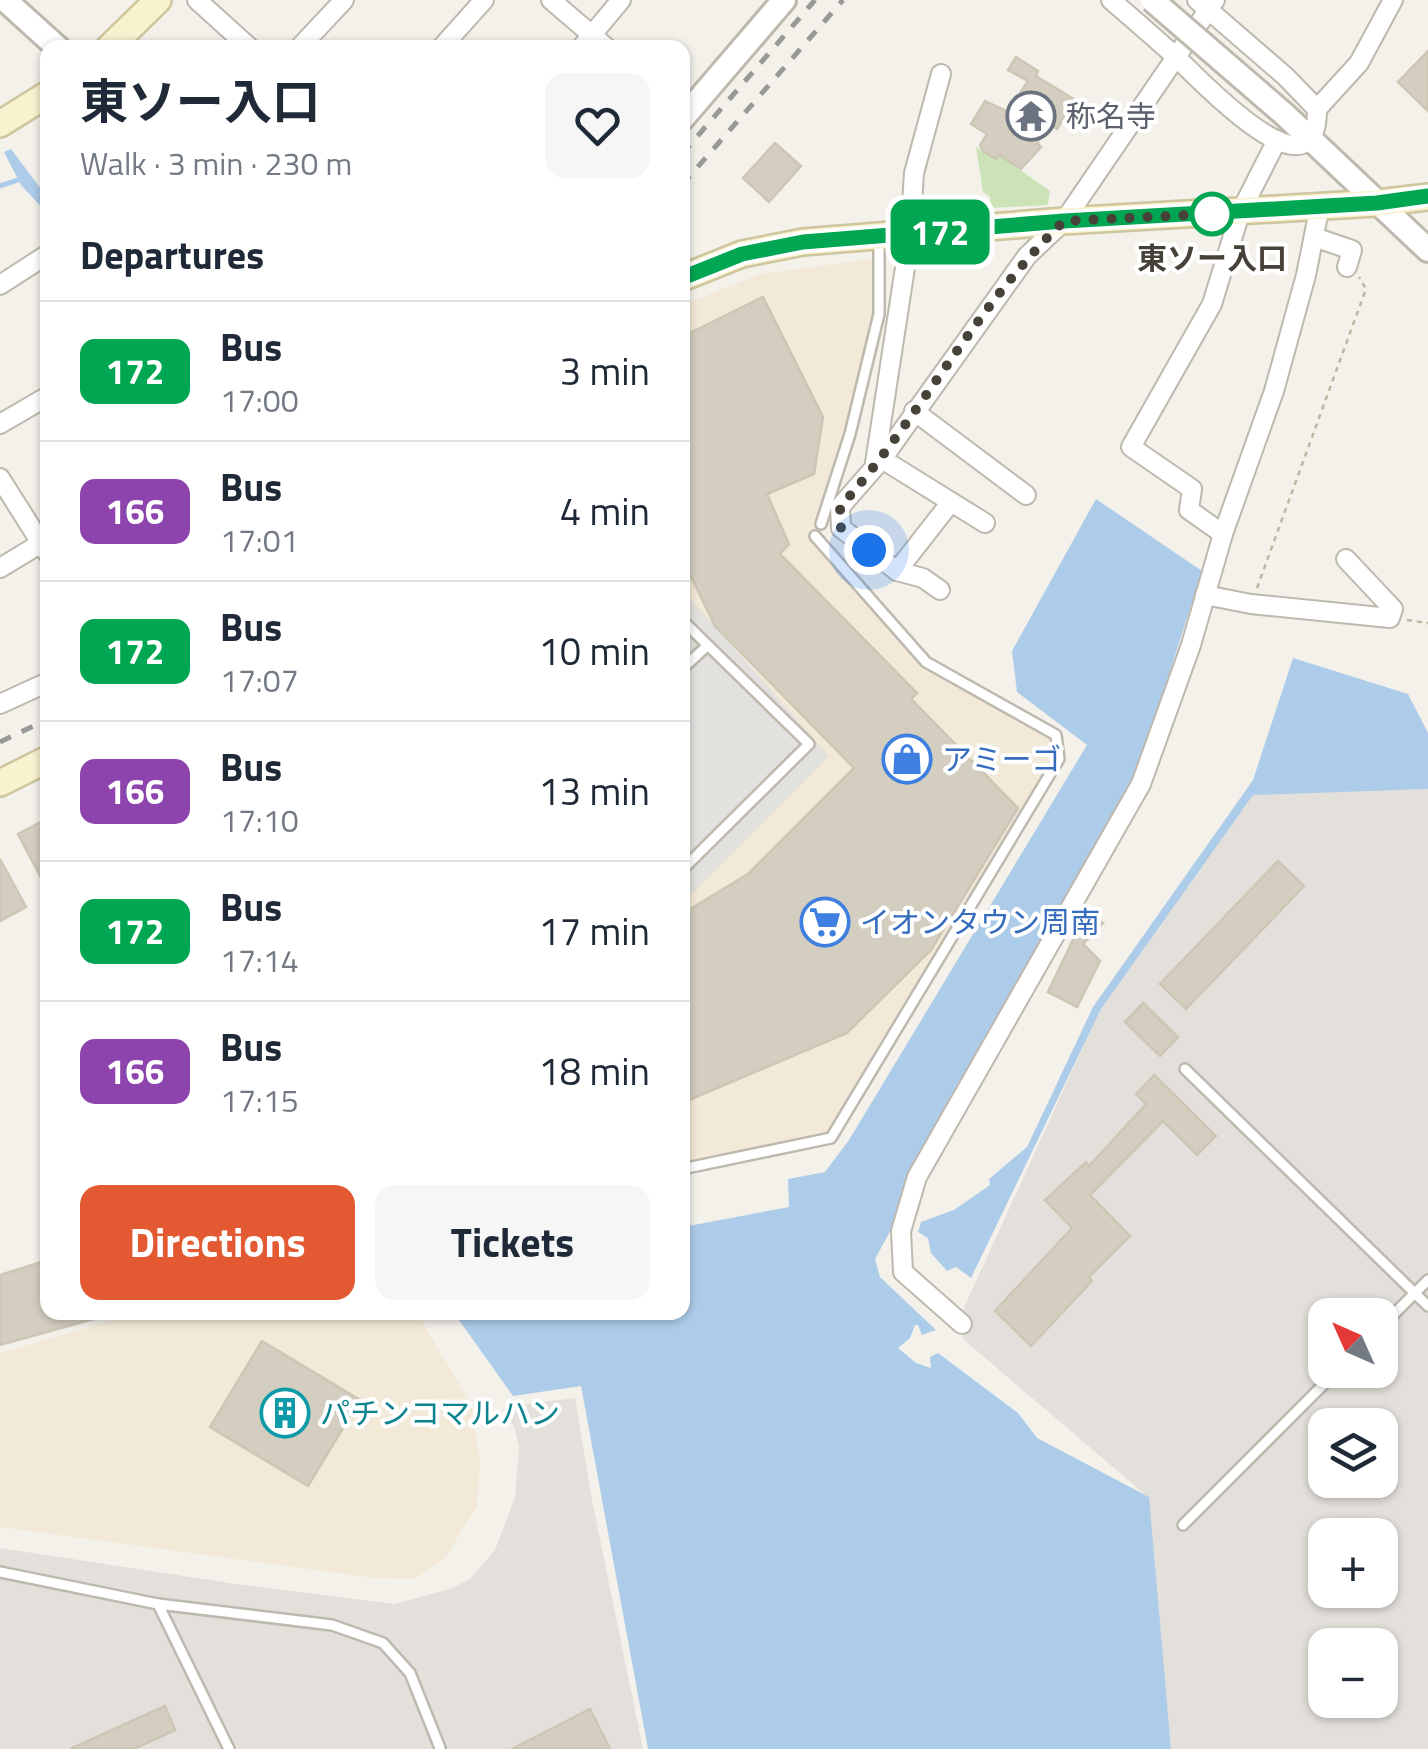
<!DOCTYPE html>
<html lang="en">
<head>
<meta charset="utf-8">
<style>
	:root { --surface:#fff; --page:#f6f6f7; --text:#1f2937; --muted:#747a83; --line:#e0e1e3; --accent:#e35932 }
	body { margin:0; font-family:"Titillium Web","Noto Sans JP",sans-serif; background:var(--page); color:var(--text); height:100vh; display:flex; flex-direction:column; font-size:38px; white-space:nowrap }
	* { box-sizing:border-box; margin:0 }
	p { font-size:32px; color:var(--muted) }
	.icon { flex:none; width:55px; height:55px; fill:none; stroke:currentColor; stroke-width:2; stroke-linecap:round; stroke-linejoin:round }
	.map { position:relative; flex:1; overflow:hidden }
	.details { position:absolute; left:40px; top:40px; width:650px; height:1280px; display:flex; flex-direction:column; background:var(--surface); border-radius:20px; box-shadow:0 2px 8px #0004 }
	.details>* { flex:none }
	.badge { padding:0 20px; border-radius:15px; font-size:35px; line-height:65px }
	.needle { width:65px; rotate:315deg }
	.tools { position:absolute; left:1308px; top:1298px; display:grid; gap:20px }
	.tools a { display:grid; place-items:center; width:90px; height:90px; border-radius:20px; background:var(--surface); box-shadow:0 2px 8px #0004; font-size:50px }
	.you { position:absolute; width:50px; height:50px; margin:-25px; border:8px solid #fff; border-radius:50%; background:#1a73e8; box-shadow:0 0 0 15px #1a73e833 }
	.map>.badge { position:absolute; translate:-50% -50%; box-shadow:0 0 0 5px #fff }
	h2 { padding:0 40px; font-size:38px; line-height:90px }
	.round { display:grid; place-items:center; flex:none; width:105px; height:105px; border-radius:20px; background:var(--page) }
	.head { display:flex; align-items:center; justify-content:space-between; height:170px; padding:0 40px }
	h1 { font-size:48px; font-weight:700; line-height:75px }
	.primary-button { display:flex; gap:20px; margin-top:auto; padding:20px 40px }
	.primary-button a { flex:1; height:115px; border-radius:20px; background:var(--accent); color:#fff; font-size:40px; font-weight:700; line-height:115px; text-align:center }
	.primary-button a+a { background:var(--page); color:var(--text) }
	ul { padding:0; list-style:none }
	li { display:flex; align-items:center; gap:30px; height:140px; padding:0 40px; border-top:2px solid var(--line) }
	li div { flex:1 }
	li b { display:block; font-size:38px }
	li em { font-style:normal }
	li .badge { min-width:110px; font-weight:700; text-align:center }
	.map>svg:first-child { display:block }
</style>
</head>
<body>
<div class="map">
<svg width="1428" height="1749" viewBox="0 0 1428 1749">
	<rect width="100%" height="100%" fill="#f3f1ea"/>
	<g fill="#f3e9d8">
		<polygon points="873,259 874,317 843,449 815,536 926,662 1056,735 1059,759 831,1138 683,1169 683,305 760,274"/>
		<polygon points="137,1313 417,1313 471,1404 480,1463 477,1506 445,1558 414,1579 375,1578 0,1527 0,1353"/>
	</g>
	<g fill="#e3e0db" fill-rule="evenodd">
		<path d="M 1428,789 L 1428,1749 L 1171,1749 L 1148,1497 L 963,1339 L 961,1314 L 1099,1012 L 1253,794 ZM 1325,1315 L 1380,1315 L 1380,1370 L 1325,1370 ZM 1325,1425 L 1380,1425 L 1380,1480 L 1325,1480 ZM 1325,1535 L 1380,1535 L 1380,1590 L 1325,1590 ZM 1325,1645 L 1380,1645 L 1380,1700 L 1325,1700 Z"/>
		<polygon points="575,1398 593,1505 643,1749 0,1749 0,1548 236,1584 394,1604 450,1589 470,1579 495,1550 515,1497 519,1448 515,1429 504,1407"/>
	</g>
	<polygon fill="#cce3b8" points="976,147 995,159 999,155 1050,191 1048,205 990,208 990,197 983,192"/>
	<polygon fill="#e2e1de" points="682,582 690,598 829,756 695,891 683,897"/>
	<g fill="#adcce9">
		<polygon points="11,149 47,197 47,213 21,185 4,152"/>
		<polygon points="1096,499 1202,571 1135,781 875,1259 880,1277 936,1330 922,1335 918,1325 915,1325 910,1338 898,1348 916,1363 931,1368 930,1357 938,1353 1018,1413 1037,1438 1149,1497 1171,1749 648,1749 581,1386 513,1396 454,1313 682,1312 683,1227 789,1207 788,1179 825,1172 849,1140 1087,745 1017,692 1012,651"/>
		<polygon points="1293,658 1408,694 1428,733 1428,789 1253,795 1101,1009 971,1278 956,1267 947,1271 931,1253 928,1238 918,1232 921,1222 954,1210 990,1185 989,1179 1027,1147 1093,1007 1253,780"/>
	</g>
	<g fill="none" stroke-linecap="round" stroke-linejoin="round">
		<polyline stroke="#adcce9" stroke-width="5" points="0,186 21,179"/>
	</g>
	<g fill="#d4cec1" stroke="#cec6b5" stroke-width="2.5">
		<polygon points="1428,51 1428,111 1398,82"/>
		<polygon points="1016,57 1038,71 1036,76 1075,100 1057,129 1049,123 1037,143 1041,147 1021,169 999,155 996,159 983,151 980,145 987,134 971,124 985,101 1008,112 1028,81 1008,70"/>
		<polygon points="775,143 801,166 769,202 743,178"/>
		<polygon points="763,297 823,417 814,474 767,494 789,544 780,554 917,693 911,699 1018,808 931,950 847,1033 682,1103 682,914 748,874 854,768 715,626 682,558 682,337"/>
		<polygon points="41,822 48,835 48,891 18,834"/>
		<polygon points="0,859 26,907 0,921"/>
		<polygon points="1278,861 1304,886 1186,1009 1160,984"/>
		<polygon points="1085,915 1103,923 1083,944 1100,961 1077,1007 1048,992"/>
		<polygon points="1143,1003 1178,1037 1160,1056 1125,1022"/>
		<polygon points="1154,1075 1216,1136 1197,1155 1163,1121 1090,1195 1130,1236 1089,1277 1092,1281 1031,1346 995,1311 1072,1228 1045,1200 1086,1162 1089,1166 1146,1104 1136,1094"/>
		<polygon points="48,1260 48,1312 103,1312 104,1316 0,1345 0,1275"/>
		<polygon points="262,1341 360,1400 308,1486 210,1427"/>
		<polygon points="165,1706 175,1730 134,1749 70,1749"/>
		<polygon points="590,1709 610,1749 512,1749"/>
	</g>
	<g fill="none" stroke-linecap="round" stroke-linejoin="round">
		<g stroke="#beb9ae" stroke-width="14">
			<g id="service">
				<polyline points="821,524 850,434 879,314 879,239"/>
				<polyline points="682,620 809,744 682,870"/>
				<polyline points="682,669 707,646"/>
				<polyline points="1185,1069 1428,1306"/>
				<polyline points="682,1169 831,1138 1059,759 1056,735 926,662 815,536"/>
				<polyline points="1380,1328 1428,1280"/>
				<polyline points="1183,1525 1338,1370"/>
				<polyline points="0,1572 158,1604 332,1625 383,1643 410,1673 440,1748"/>
				<polyline points="158,1604 229,1749"/>
			</g>
		</g>
		<g stroke="#beb9ae" stroke-width="22">
			<g id="minor">
				<polyline points="197,0 250,48"/>
				<polyline points="551,0 607,48"/>
				<path d="M 1111,0 C 1133,19 1155,38 1176,57 C 1197,77 1318,207 1317,109 L 1285,76 L 1197,0"/>
				<polyline points="299,48 344,0"/>
				<polyline points="441,48 484,0"/>
				<polyline points="581,48 621,0"/>
				<polyline points="1317,109 1359,63 1393,0"/>
				<polyline points="1314,237 1352,250 1347,267"/>
				<polyline points="0,285 48,254"/>
				<polyline points="914,411 1026,495"/>
				<polyline points="0,424 48,396"/>
				<polyline points="882,459 985,523"/>
				<polyline points="875,463 910,235 914,173 941,74"/>
				<polyline points="0,478 48,554"/>
				<polyline points="1223,534 1189,510 1192,489 1131,447 1212,304 1240,213 1277,140"/>
				<polyline points="0,568 48,539"/>
				<polyline points="897,571 951,502"/>
				<polyline points="940,590 923,578 897,571 841,528 840,507 882,459 1027,256 1064,221 1215,0"/>
				<polyline points="1205,595 1251,604 1390,618 1393,609 1346,559"/>
				<polyline points="0,704 48,682"/>
				<polyline points="962,1324 903,1272 901,1231 917,1177 1141,784 1191,645 1223,534 1274,391 1306,275 1320,205"/>
			</g>
		</g>
		<g stroke="#beb9ae" stroke-width="28">
			<g id="tertiary">
				<polyline points="5,0 58,48"/>
				<polyline points="1284,114 1428,250"/>
				<polyline points="682,119 784,0"/>
			</g>
		</g>
		<g stroke="#cec69f" stroke-width="30">
			<g id="secondary">
				<polyline points="109,48 158,0"/>
				<polyline points="0,124 48,94"/>
				<polyline points="682,278 742,254 803,242 1064,221 1377,203 1428,197"/>
				<polyline points="0,783 48,759"/>
			</g>
		</g>
		<g stroke="#beb6a0" stroke-width="2.5" stroke-dasharray="5 5" stroke-linecap="butt">
			<polyline points="1257,588 1366,289 1359,277"/>
			<polyline points="1407,620 1428,623"/>
		</g>
		<use href="#service" stroke="#fff" stroke-width="9"/>
		<use href="#minor" stroke="#fff" stroke-width="18"/>
		<use href="#tertiary" stroke="#fff" stroke-width="22"/>
		<use href="#secondary" stroke="#f9f2cf" stroke-width="25"/>
		<g stroke="#989898" stroke-width="5" stroke-dasharray="12 12" stroke-linecap="butt">
			<polyline points="682,154 815,0"/>
			<polyline points="682,185 843,0"/>
			<polyline points="0,742 48,719"/>
		</g>
		<g stroke="#beb9ae" stroke-width="28" stroke-linecap="butt">
			<polyline id="tertiary-bridge" points="1152,0 1284,114"/>
		</g>
		<use href="#tertiary-bridge" stroke="#fff" stroke-width="22"/>
	</g>
	<g fill="none" stroke-linecap="round" stroke-linejoin="round">
		<g stroke="#fff" stroke-width="22">
			<polyline id="line" points="682,278 742,254 803,242 1064,221 1377,203 1428,196"/>
		</g>
		<use href="#line" stroke="#00a651" stroke-width="15"/>
		<path stroke="#474239" stroke-width="10" stroke-dasharray="0 18" d="M 869,550 L 841,528 L 840,507 C 921,417 976,305 1064,221 L 1212,214"/>
	</g>
	<defs>
		<g id="temple-ring" transform="scale(2.5)"><circle r="9.5" fill="#fff" stroke="#6b7280" stroke-width="1.5"/><path d="M0-6L5-2H3V0L6.5 2.5H4V6H1.5V3h-3V6H-4V2.5H-6.5L-3 0V-2H-5Z" fill="#6b7280"/></g>
		<g id="shop-ring" transform="scale(2.5)"><circle r="9.5" fill="#fff" stroke="#3f7fe0" stroke-width="1.5"/><path d="M-5-2.5h2.3a2.7 3.5 0 0 1 5.4 0H5L5.5 6h-11ZM-1.5-2.5h3a1.5 2.3 0 0 0-3 0Z" fill="#3f7fe0"/></g>
		<g id="supermarket-ring" transform="scale(2.5)"><circle r="9.5" fill="#fff" stroke="#3f7fe0" stroke-width="1.5"/><path d="M-6-5.5h2.5l.6 2H6L4.5 2H-2.5L-4.4-4H-6ZM-1.5 3.2a1.3 1.3 0 1 0 .1 0ZM3 3.2a1.3 1.3 0 1 0 .1 0Z" fill="#3f7fe0"/></g>
		<g id="building-ring" transform="scale(2.5)"><circle r="9.5" fill="#fff" stroke="#0f9aa8" stroke-width="1.5"/><path d="M-4-6H4V6H1V3H-1V6H-4ZM-2.5-4.3h1.7v1.8h-1.7ZM.8-4.3h1.7v1.8H.8ZM-2.5-1h1.7V.8h-1.7ZM.8-1h1.7V.8H.8Z" fill="#0f9aa8"/></g>
	</defs>
	<g fill-rule="evenodd">
		<use href="#temple-ring" x="1031" y="116"/>
		<use href="#shop-ring" x="907" y="759"/>
		<use href="#supermarket-ring" x="825" y="922"/>
		<use href="#building-ring" x="285" y="1413"/>
	</g>
	<circle fill="#fff" stroke="#00a651" stroke-width="5" cx="1212" cy="214" r="20"/>
	<g text-anchor="middle" dominant-baseline="central" stroke-width="8" stroke-linejoin="round" paint-order="stroke">
		<g font-size="30" fill="#5b616d" stroke="#fff" text-anchor="start">
			<text x="1066" y="116">称名寺</text>
		</g>
		<g font-size="30" font-weight="bold" fill="#474239" stroke="#fff">
			<text x="1212" y="258">東ソー入口</text>
		</g>
		<g font-size="30" fill="#366cbe" stroke="#fff" text-anchor="start">
			<text x="942" y="759">アミーゴ</text>
			<text x="860" y="922">イオンタウン周南</text>
		</g>
		<g font-size="30" fill="#0d838f" stroke="#fff" text-anchor="start">
			<text x="320" y="1413">パチンコマルハン</text>
		</g>
	</g>
</svg>
<div class="tools">
<a><svg class="needle" viewBox="-14 -14 28 28"><path d="M0-13l5 13h-10z" fill="#e53935"/><path d="M0 13l5-13h-10z" fill="#747a83"/></svg></a>
<a><svg class="icon" aria-label="layers" viewBox="0 0 24 24"><path d="M12 4l9 5-9 5-9-5zM3 14l9 5 9-5"/></svg></a>
<a>+</a>
<a>−</a>
</div>
<div class="you" style="left:869px;top:550px"></div>
<b class="badge" style="left:940px;top:232px;background:#00a651;color:#fff">172</b>
<section class="details">
<div class="head"><div><h1>東ソー入口</h1><p>Walk · 3 min · 230 m</p></div><a class="round"><svg class="icon" aria-label="heart" viewBox="0 0 24 24"><path d="M12 20l-8-8c-3-5 5-10 8-4 3-6 11-1 8 4z"/></svg></a></div>
<h2>Departures</h2>
<ul>
<li><span class="badge" style="background:#00a651;color:#fff">172</span><div><b>Bus</b><p>17:00</p></div><em>3 min</em></li>
<li><span class="badge" style="background:#8e44ad;color:#fff">166</span><div><b>Bus</b><p>17:01</p></div><em>4 min</em></li>
<li><span class="badge" style="background:#00a651;color:#fff">172</span><div><b>Bus</b><p>17:07</p></div><em>10 min</em></li>
<li><span class="badge" style="background:#8e44ad;color:#fff">166</span><div><b>Bus</b><p>17:10</p></div><em>13 min</em></li>
<li><span class="badge" style="background:#00a651;color:#fff">172</span><div><b>Bus</b><p>17:14</p></div><em>17 min</em></li>
<li><span class="badge" style="background:#8e44ad;color:#fff">166</span><div><b>Bus</b><p>17:15</p></div><em>18 min</em></li>
</ul>
<div class="primary-button"><a>Directions</a><a>Tickets</a></div>
</section>
</div>
</body>
</html>
